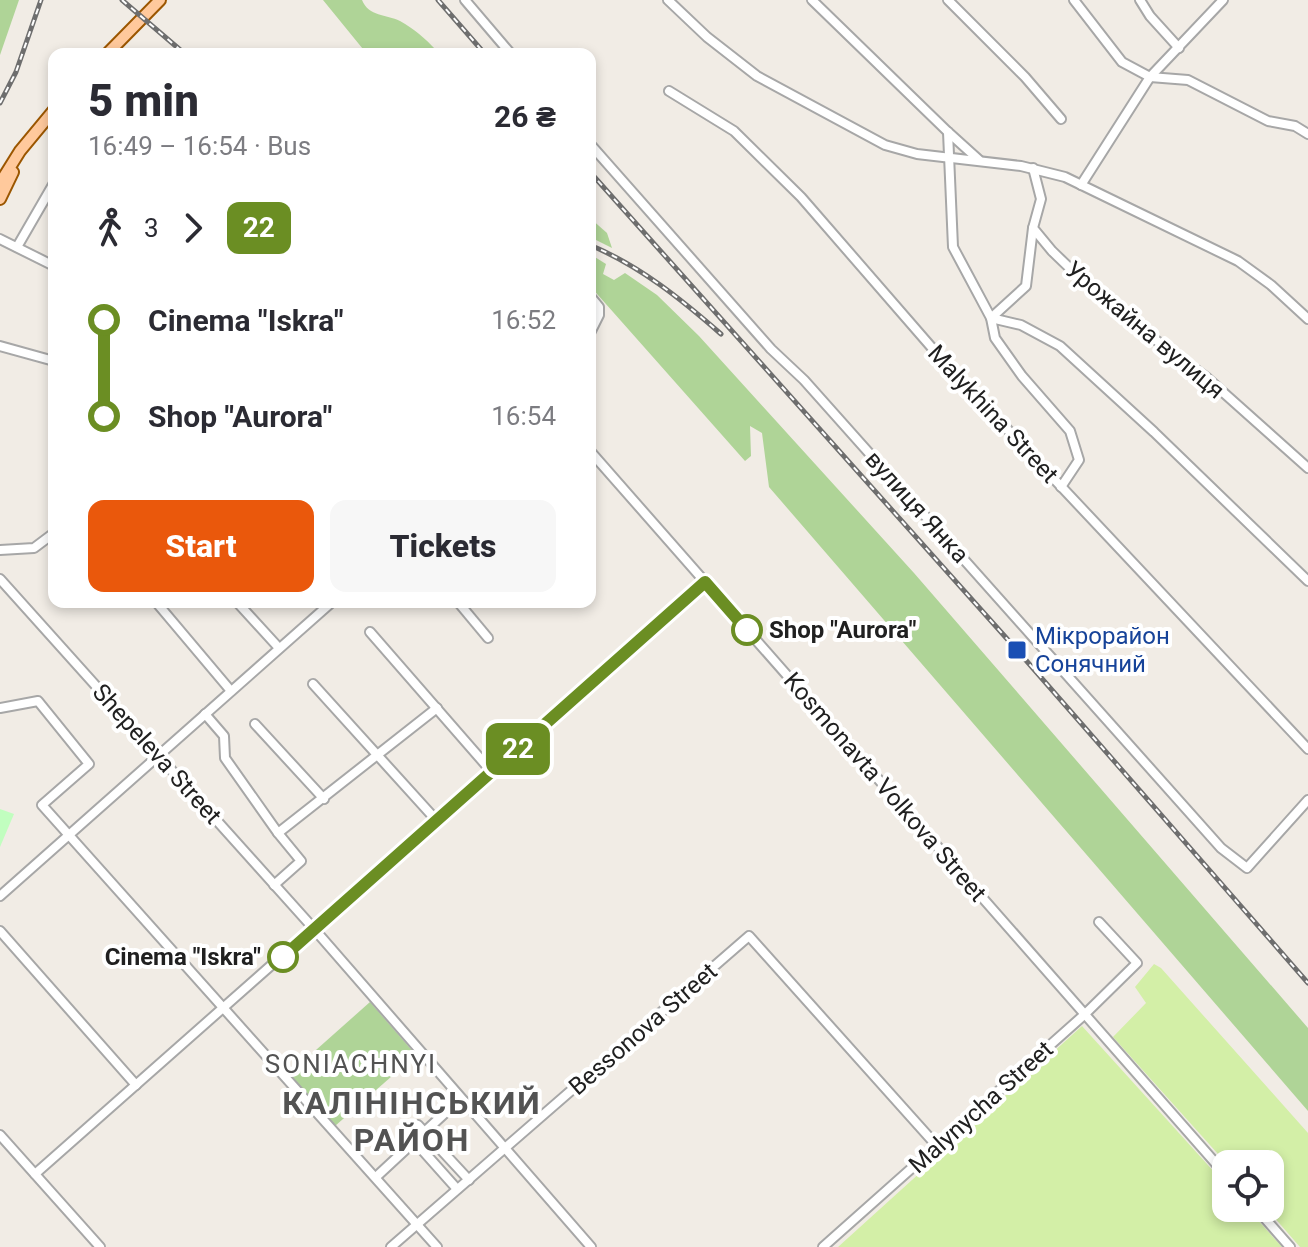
<!DOCTYPE html>
<html lang="en">
<head>
<meta charset="utf-8">
<style>
	:root { --surface:#fff; --page:#f7f7f7; --text:#2b2b33; --muted:#7c7c81; --accent:#ea580c }
	body { margin:0; font-family:Roboto,sans-serif; background:var(--page); color:var(--text); height:100vh; display:flex; flex-direction:column; font-size:30px; white-space:nowrap }
	* { box-sizing:border-box; margin:0 }
	p { font-size:26px; color:var(--muted) }
	.icon { flex:none; width:44px; height:44px; fill:none; stroke:currentColor; stroke-width:2; stroke-linecap:round; stroke-linejoin:round }
	.map { position:relative; flex:1; overflow:hidden }
	.panel { position:absolute; left:48px; top:48px; width:548px; height:560px; display:flex; flex-direction:column; background:var(--surface); border-radius:16px; box-shadow:0 4px 12px #0003 }
	.panel>* { flex:none }
	.badge { padding:0 16px; border-radius:12px; font-size:28px; line-height:52px }
	.controls { position:absolute; left:1212px; top:1150px; display:grid; gap:16px }
	.controls a { display:grid; place-items:center; width:72px; height:72px; border-radius:16px; background:var(--surface); box-shadow:0 4px 12px #0003; font-size:40px }
	.map>.badge { position:absolute; translate:-50% -50%; box-shadow:0 0 0 4px #fff }
	.legs { display:flex; align-items:center; gap:12px; height:88px; padding:0 40px; font-size:26px }
	.legs p { margin-inline-start:auto }
	.head { display:flex; align-items:center; justify-content:space-between; height:136px; padding:0 40px }
	h1 { font-size:44px; font-weight:800; line-height:60px }
	.action { display:flex; gap:16px; margin-top:auto; padding:16px 40px }
	.action a { flex:1; height:92px; border-radius:16px; background:var(--accent); color:#fff; font-size:32px; font-weight:800; line-height:92px; text-align:center }
	.action a+a { background:var(--page); color:var(--text) }
	ul { padding:0 40px; list-style:none }
	li { display:flex; align-items:center; gap:28px; height:96px; font-size:30px }
	li i { display:grid; place-items:center; width:12px; height:100%; margin:0 10px; background:currentColor }
	li i::after { content:''; width:20px; height:20px; margin:-10px; border:6px solid; border-radius:50%; background:var(--surface) }
	li p { margin-inline-start:auto }
	li:first-child i { background:linear-gradient(#0000 50%,currentColor 0) }
	li:last-child i { background:linear-gradient(currentColor 50%,#0000 0) }
	.map>svg:first-child { display:block }
</style>
</head>
<body>
<div class="map">
<svg width="1308" height="1247" viewBox="0 0 1308 1247">
	<rect width="100%" height="100%" fill="#f1ece5"/>
	<g fill="#d3efa7">
		<polygon points="1154,964 1161,968 1308,1133 1308,1247 1300,1247 1266,1208 1270,1208 1270,1164 1227,1164 1113,1037 1146,1003 1135,987"/>
		<polygon points="1082,1026 1226,1185 1226,1208 1247,1208 1282,1247 838,1247"/>
	</g>
	<g fill="#afd497">
		<polygon points="0,0 19,0 0,55"/>
		<path d="M 323,0 L 362,0 C 369,17 386,14 400,21 C 414,29 425,38 436,50 L 433,54 L 367,54 Z"/>
		<polygon points="590,218 607,233 612,248 590,237"/>
		<polygon points="590,254 606,264 603,274 614,280 625,273 657,295 699,336 914,573 1308,1028 1308,1111 769,487 762,433 750,426 751,456 745,461 590,286"/>
		<polygon points="370,1002 416,1055 335,1126 289,1074"/>
	</g>
	<polygon fill="#c1febf" points="0,809 14,814 0,847"/>
	<g fill="none" stroke-linecap="round" stroke-linejoin="round">
		<g stroke="#a7a7a7" stroke-width="12">
			<g id="minor">
				<polyline points="465,0 511,54"/>
				<polyline points="668,0 707,37 757,76 885,145 917,154 1021,166 1065,177 1238,261 1271,285 1308,319"/>
				<polyline points="812,0 948,132 979,160"/>
				<polyline points="948,0 1025,77 1061,119"/>
				<polyline points="1074,0 1122,62 1150,77 1188,80 1268,121 1295,126 1308,134"/>
				<polyline points="1140,0 1150,16 1179,48"/>
				<polyline points="669,91 734,131 801,197 946,364 1308,749"/>
				<polyline points="948,132 953,247 991,318 1021,325 1060,346 1154,432 1308,581"/>
				<polyline points="590,144 771,349 804,380 1221,848 1247,868 1308,800"/>
				<polyline points="1033,168 1041,199 1033,228 1052,251 1107,304 1206,377 1308,468"/>
				<polyline points="1081,185 1150,77 1223,0"/>
				<polyline points="1033,228 1026,286 991,318 995,338 1022,376 1070,431 1079,460 1061,487"/>
				<polyline points="0,239 54,266"/>
				<polyline points="17,247 54,183"/>
				<polyline points="590,296 599,307 599,315 590,333"/>
				<polyline points="0,346 54,361"/>
				<polyline points="590,451 1226,1175"/>
				<polyline points="0,550 34,548 54,533"/>
				<polyline points="0,579 315,930 591,1247"/>
				<polyline points="156,602 231,691"/>
				<polyline points="237,602 279,648"/>
				<polyline points="458,602 488,638"/>
				<polyline points="370,632 492,772"/>
				<polyline points="313,684 437,821"/>
				<polyline points="0,708 38,701 89,764 42,805 437,1247"/>
				<polyline points="205,714 224,736 225,758 278,833 301,861 274,885"/>
				<polyline points="255,724 324,799"/>
				<polyline points="278,833 437,708"/>
				<polyline points="0,896 332,602"/>
				<polyline points="0,931 136,1085"/>
				<polyline points="418,1125 469,1180"/>
				<polyline points="408,1134 457,1189"/>
				<polyline points="0,1135 100,1247"/>
				<polyline points="35,1174 705,582"/>
				<polyline points="376,1177 460,1099"/>
				<polyline points="1256,1208 1290,1247"/>
				<polyline points="391,1247 749,936 937,1146"/>
				<polyline points="823,1247 1084,1015 1137,963 1099,922"/>
			</g>
		</g>
		<g stroke="#9b5600" stroke-width="14">
			<g id="major">
				<polyline points="107,54 160,0"/>
				<polyline points="0,183 20,151 54,110"/>
				<polyline points="0,199 13,172"/>
			</g>
		</g>
		<use href="#minor" stroke="#fff" stroke-width="8"/>
		<use href="#major" stroke="#ffc99c" stroke-width="10"/>
		<g stroke="#6e6e6e" stroke-width="5">
			<g id="rail">
				<polyline points="122,0 185,54"/>
				<polyline points="438,0 485,54"/>
				<polyline points="0,103 16,72 41,0"/>
				<polyline points="590,172 1017,650 1308,983"/>
				<path d="M 590,245 C 640,266 681,299 721,334"/>
			</g>
		</g>
		<use href="#rail" stroke="#fff" stroke-width="2" stroke-dasharray="6" stroke-linecap="butt"/>
	</g>
	<g fill="none" stroke-linecap="round" stroke-linejoin="round">
		<g stroke="#fff" stroke-width="18">
			<polyline id="line-1" points="283,957 705,582 747,630"/>
		</g>
		<use href="#line-1" stroke="#6b8e23" stroke-width="12"/>
	</g>
	<g fill="#fff" stroke="#6b8e23" stroke-width="4">
		<circle cx="747" cy="630" r="14"/>
		<circle cx="283" cy="957" r="14"/>
	</g>
	<rect fill="#1a4fb4" stroke="#fff" stroke-width="3" x="1007" y="640" width="20" height="20" rx="4"/>
	<g text-anchor="middle" dominant-baseline="central" stroke-width="8" stroke-linejoin="round" paint-order="stroke">
		<g font-size="24" fill="#202020" stroke="#fff">
			<text transform="translate(1145 330) rotate(40)">Урожайна вулиця</text>
			<text transform="translate(993 414) rotate(47)">Malykhina Street</text>
			<text transform="translate(917 507) rotate(48)">вулиця Янка</text>
			<text transform="translate(157 754) rotate(48)">Shepeleva Street</text>
			<text transform="translate(885 787) rotate(49)">Kosmonavta Volkova Street</text>
			<text transform="translate(643 1029) rotate(-41)">Bessonova Street</text>
			<text transform="translate(981 1107) rotate(-42)">Malynycha Street</text>
		</g>
		<g font-size="24" font-weight="bold" fill="#202020" stroke="#fff" text-anchor="start">
			<text x="769" y="630">Shop "Aurora"</text>
			<text x="261" y="957" text-anchor="end">Cinema "Iskra"</text>
		</g>
		<g font-size="24" fill="#164399" stroke="#fff" text-anchor="start">
			<text x="1035" y="636">Мікрорайон<tspan x="1035" dy="28">Сонячний</tspan></text>
		</g>
		<g font-size="26" letter-spacing="2" fill="#535353" stroke="#fff">
			<text x="351" y="1064">SONIACHNYI</text>
		</g>
		<g font-size="32" font-weight="bold" letter-spacing="2" fill="#535353" stroke="#fff">
			<text x="412" y="1103">КАЛІНІНСЬКИЙ<tspan x="412" dy="37">РАЙОН</tspan></text>
		</g>
	</g>
</svg>
<div class="controls">
<a><svg class="icon" aria-label="locate" viewBox="0 0 24 24"><circle cx="12" cy="12" r="6"/><path d="M12 2v4M12 18v4M2 12h4M18 12h4"/></svg></a>
</div>
<b class="badge" style="left:518px;top:749px;background:#6b8e23;color:#fff">22</b>
<section class="panel">
<div class="head"><div><h1>5 min</h1><p>16:49 – 16:54 · Bus</p></div><b>26 ₴</b></div>
<div class="legs"><svg class="icon" aria-label="walk" viewBox="0 0 24 24"><circle cx="13" cy="4" r="2"/><path d="M13 8l-2 6 4 7M11 14l-3 7M7 12l3-4h3l4 4"/></svg>3<svg class="icon" aria-label="forward" viewBox="0 0 24 24"><path d="M9 5l7 7-7 7"/></svg><b class="badge" style="background:#6b8e23;color:#fff">22</b></div>
<ul>
<li><i style="color:#6b8e23"></i><b>Cinema &quot;Iskra&quot;</b><p>16:52</p></li>
<li><i style="color:#6b8e23"></i><b>Shop &quot;Aurora&quot;</b><p>16:54</p></li>
</ul>
<div class="action"><a>Start</a><a>Tickets</a></div>
</section>
</div>
</body>
</html>
